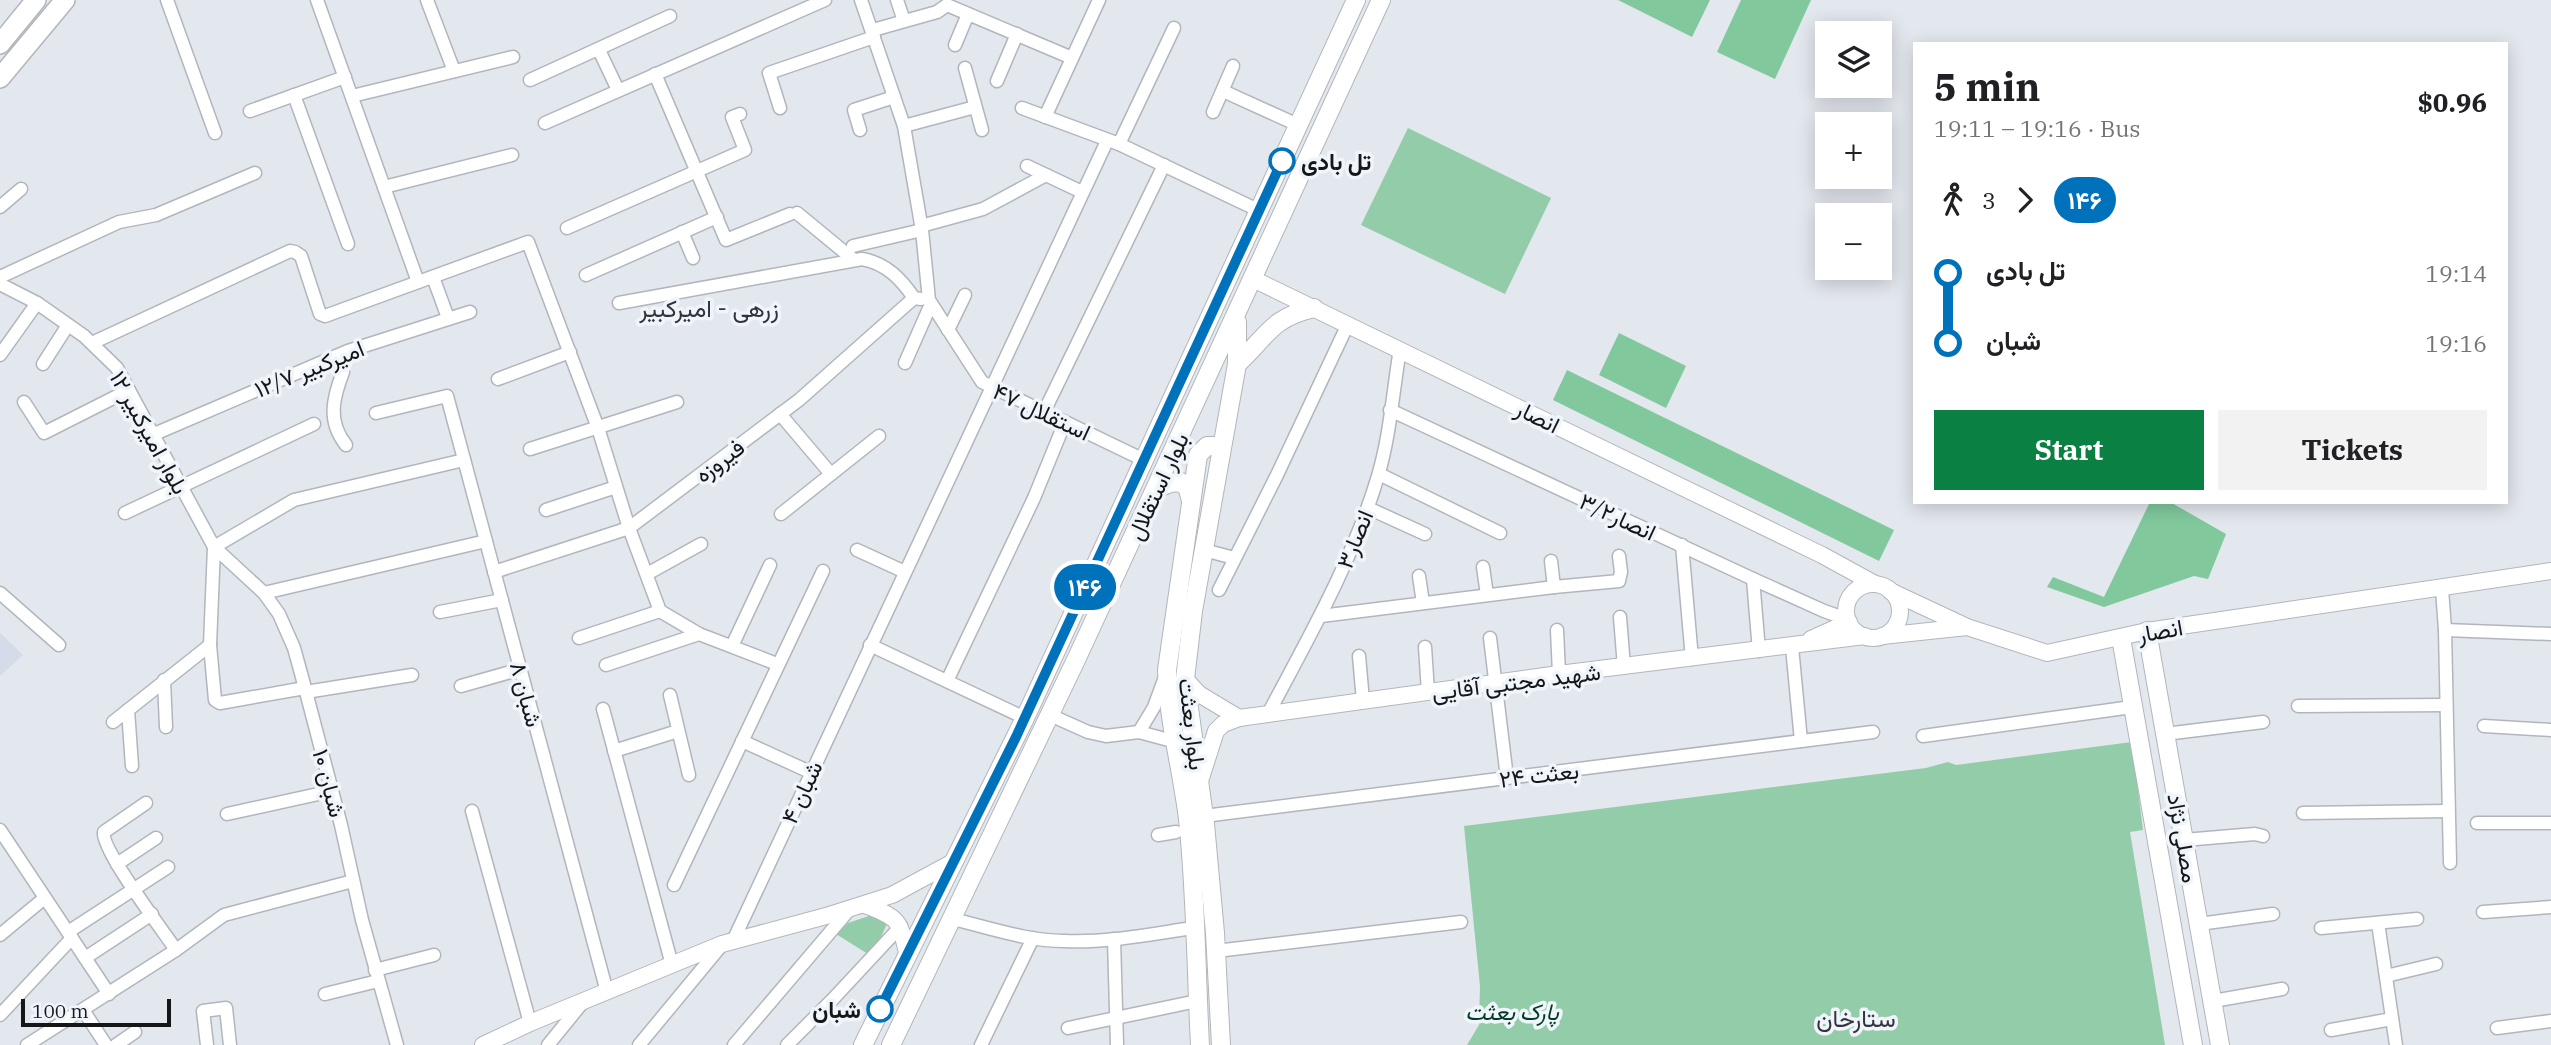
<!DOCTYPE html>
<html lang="en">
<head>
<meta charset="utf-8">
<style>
	:root { --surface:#fff; --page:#f2f2f2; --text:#202124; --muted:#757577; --accent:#0b8043 }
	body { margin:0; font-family:"IBM Plex Serif",Vazirmatn,serif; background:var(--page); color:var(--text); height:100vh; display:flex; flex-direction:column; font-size:26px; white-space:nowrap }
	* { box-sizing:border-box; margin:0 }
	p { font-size:23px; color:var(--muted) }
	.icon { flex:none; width:38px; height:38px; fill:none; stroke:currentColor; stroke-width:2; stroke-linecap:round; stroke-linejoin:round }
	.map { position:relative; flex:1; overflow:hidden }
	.drawer { position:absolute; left:1913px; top:42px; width:595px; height:462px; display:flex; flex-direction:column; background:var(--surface); border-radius:0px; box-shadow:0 4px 18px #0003 }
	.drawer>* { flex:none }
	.badge { padding:0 14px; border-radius:23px; font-size:24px; line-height:46px }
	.buttons { position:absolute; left:1815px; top:21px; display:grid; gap:14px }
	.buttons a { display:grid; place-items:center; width:77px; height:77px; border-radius:0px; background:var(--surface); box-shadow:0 4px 18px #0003; font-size:35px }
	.scale { position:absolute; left:21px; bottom:18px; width:150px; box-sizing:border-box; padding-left:7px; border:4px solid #141618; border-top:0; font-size:19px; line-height:24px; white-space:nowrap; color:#141618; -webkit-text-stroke:5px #f0f4fb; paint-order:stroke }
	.map>.badge { position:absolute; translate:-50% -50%; box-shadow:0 0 0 4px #fff }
	.legs { display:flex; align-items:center; gap:10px; height:77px; padding:0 21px; font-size:23px }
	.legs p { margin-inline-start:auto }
	.overview { display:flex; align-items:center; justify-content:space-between; height:119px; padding:0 21px }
	h1 { font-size:38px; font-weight:700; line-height:52px }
	.action { display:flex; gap:14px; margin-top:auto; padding:14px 21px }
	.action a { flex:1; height:80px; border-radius:0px; background:var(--accent); color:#fff; font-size:28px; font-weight:700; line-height:80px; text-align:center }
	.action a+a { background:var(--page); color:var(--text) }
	ul { padding:0 21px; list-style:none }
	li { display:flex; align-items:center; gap:24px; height:70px; font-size:26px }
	li i { display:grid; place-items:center; width:10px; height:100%; margin:0 9px; background:currentColor }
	li i::after { content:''; width:18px; height:18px; margin:-9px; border:5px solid; border-radius:50%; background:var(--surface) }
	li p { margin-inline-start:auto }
	li:first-child i { background:linear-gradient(#0000 50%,currentColor 0) }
	li:last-child i { background:linear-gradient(currentColor 50%,#0000 0) }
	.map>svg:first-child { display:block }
</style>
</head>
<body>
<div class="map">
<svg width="2551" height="1045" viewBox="0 0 2551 1045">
	<rect width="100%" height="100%" fill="#e3e7ee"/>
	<polygon fill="#d4dce9" points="0,633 23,655 0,676"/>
	<g fill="#93cca8">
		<polygon points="1408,128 1551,198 1505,294 1361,225"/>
		<polygon points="2132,742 2143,830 2130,832 2165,1045 1467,1045 1479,1025 1480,986 1464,826 1926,768 1948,762 1956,765"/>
		<polygon points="872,915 884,919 887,924 879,941 868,954 836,934 848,923"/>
	</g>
	<g fill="#81c99d">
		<polygon points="1618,0 1710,0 1692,37"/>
		<polygon points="1741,0 1811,0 1775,79 1717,52"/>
		<polygon points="1619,333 1686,366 1666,408 1599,375"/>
		<polygon points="1567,370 1894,530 1879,561 1553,400"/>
		<polygon points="2150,502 2170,502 2226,534 2208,579 2194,576 2104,607 2047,587 2053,577 2104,597"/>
	</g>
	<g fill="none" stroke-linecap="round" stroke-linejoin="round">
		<g stroke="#b2b6bc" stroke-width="15">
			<g id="minor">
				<polyline points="167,0 215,133"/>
				<polyline points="317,0 418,282"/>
				<polyline points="427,0 454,71"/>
				<polyline points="861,0 904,126 922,230 929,300 982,382 1144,460"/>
				<polyline points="897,0 904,21"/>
				<polyline points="947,5 1072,58"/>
				<polyline points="873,30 937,12 947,5"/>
				<polyline points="955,45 968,14"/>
				<polyline points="599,50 618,90"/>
				<polyline points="965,68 982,130"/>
				<polyline points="655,74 726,240 790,214"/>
				<polyline points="530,80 670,16"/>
				<polyline points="997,81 1017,34"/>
				<polyline points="1223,91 1298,125"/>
				<polyline points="294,95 348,244"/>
				<polyline points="352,96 513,57"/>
				<polyline points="780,108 769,73 874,37"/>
				<polyline points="1022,108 1119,144 1260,211"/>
				<polyline points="250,111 345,77"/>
				<polyline points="1213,112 1233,66"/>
				<polyline points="1045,117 1099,0"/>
				<polyline points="545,123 825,0"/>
				<polyline points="904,126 975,107"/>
				<polyline points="860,130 854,110 894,97"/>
				<polyline points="1119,144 1174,28"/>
				<polyline points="1027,166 1082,192"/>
				<polyline points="384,187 512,155"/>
				<polyline points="0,207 21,189"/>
				<polyline points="797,213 854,260"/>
				<polyline points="921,226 983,209 1046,175"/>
				<polyline points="567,228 745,150 732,117 740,114"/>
				<polyline points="682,232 693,258"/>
				<polyline points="853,246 922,230"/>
				<polyline points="586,275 717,217"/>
				<polyline points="0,277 119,222 156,215 255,173"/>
				<polyline points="433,277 448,318"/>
				<polyline points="0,284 37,303 84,336 117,368 214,547 264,593 279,614 294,648 305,688 341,825 362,920 397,1045"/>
				<path d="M 619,303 L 862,259 C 886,263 901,279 914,298 L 921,299"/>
				<polyline points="948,330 965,295"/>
				<polyline points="92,343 290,251 295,252 301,256 320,314 325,316 528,242 598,428 629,528 660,611 699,634 777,664"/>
				<polyline points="0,355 37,303"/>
				<path d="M 336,356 L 343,372 C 333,398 327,421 346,445"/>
				<polyline points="905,363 931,304"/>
				<polyline points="43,364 68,325"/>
				<polyline points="498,379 570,352"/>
				<polyline points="24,402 44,433 129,390"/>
				<polyline points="1390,410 1753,579 1824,611 1847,619"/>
				<polyline points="1044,412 1164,165"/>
				<polyline points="376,413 447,396 607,992"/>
				<polyline points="780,414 831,474"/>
				<polyline points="152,435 348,351 470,312"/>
				<polyline points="530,449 677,402"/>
				<polyline points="1379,474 1500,533"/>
				<polyline points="1368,508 1425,534"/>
				<polyline points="546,510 616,487"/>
				<polyline points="125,513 314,424"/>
				<polyline points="781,514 879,436"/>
				<polyline points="1682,545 1692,659"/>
				<polyline points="214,547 294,500 464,460"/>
				<polyline points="214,547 210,645 215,700 220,703 305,688"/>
				<polyline points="857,550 905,572"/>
				<polyline points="1204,550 1234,558"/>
				<polyline points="1551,561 1554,587"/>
				<polyline points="1483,567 1487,595"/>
				<polyline points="494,572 629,528 799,400 914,298"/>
				<polyline points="647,574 701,544"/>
				<polyline points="1419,576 1423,603"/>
				<polyline points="1753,579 1759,651"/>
				<polyline points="2442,589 2445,630 2450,863"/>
				<polyline points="1219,590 1276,477 1348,324"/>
				<polyline points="0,593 59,645"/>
				<polyline points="264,593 486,541"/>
				<polyline points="440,612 502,600"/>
				<polyline points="1321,616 1554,587 1619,581 1621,572 1619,556"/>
				<polyline points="1620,617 1624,667"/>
				<polyline points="1557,630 1559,674"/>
				<polyline points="2445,630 2551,634"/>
				<polyline points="579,638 660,611"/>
				<polyline points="1490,638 1507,778"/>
				<polyline points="870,645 1025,718"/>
				<polyline points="732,646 770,565"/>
				<polyline points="1425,647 1428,692"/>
				<polyline points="1792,647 1801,741"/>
				<polyline points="1359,656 1363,701"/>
				<polyline points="606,665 699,634"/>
				<polyline points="164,680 166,727"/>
				<polyline points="947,681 1034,498 1065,422"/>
				<polyline points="461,686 521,669"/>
				<polyline points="306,692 412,675"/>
				<polyline points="670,695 689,775"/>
				<polyline points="2298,706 2446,705"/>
				<polyline points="603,709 672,965"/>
				<polyline points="128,710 132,766"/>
				<path d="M 1268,714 C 1309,637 1353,560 1378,476 C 1390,436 1393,391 1400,349"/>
				<polyline points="1050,715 1088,732 1106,736 1139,732 1176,742"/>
				<polyline points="113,722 210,645"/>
				<polyline points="2484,726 2551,730"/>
				<polyline points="1139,732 1154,707 1165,677"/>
				<polyline points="2165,734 2263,722"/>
				<polyline points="1923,736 2132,707"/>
				<polyline points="742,741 810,772"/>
				<polyline points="614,751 678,731"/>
				<path d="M 146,803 L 104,832 C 100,848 164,932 176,950"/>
				<polyline points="472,811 530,1023"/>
				<polyline points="2303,813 2448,811"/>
				<polyline points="227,814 332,791"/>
				<polyline points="1204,816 1873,732"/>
				<polyline points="2477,823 2551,823"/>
				<polyline points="0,830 109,994"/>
				<polyline points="1158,835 1176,832"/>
				<polyline points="2184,840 2255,834 2263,836"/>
				<polyline points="117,864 156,838"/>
				<polyline points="674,885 823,571"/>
				<polyline points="2483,912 2551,907"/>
				<path d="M 952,919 C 988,927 1026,941 1064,941 C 1107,943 1151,934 1193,928"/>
				<polyline points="2378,923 2396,1045"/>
				<polyline points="2199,924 2273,914"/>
				<polyline points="2321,928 2417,919"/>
				<polyline points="68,932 168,867"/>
				<polyline points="0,935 41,901"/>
				<polyline points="1114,939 1117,1045"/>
				<polyline points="733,941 1107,141"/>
				<polyline points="1216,951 1461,922"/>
				<polyline points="85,958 152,914"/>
				<polyline points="375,970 434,955"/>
				<polyline points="2386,976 2436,964"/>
				<polyline points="325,994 378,981"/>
				<polyline points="2213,1001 2282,989"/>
				<polyline points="83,1010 106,1045"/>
				<polyline points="0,1015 72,938"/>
				<polyline points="1068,1028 1197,1001"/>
				<polyline points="2497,1028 2551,1021"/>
				<polyline points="2331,1030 2392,1019"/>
				<polyline points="27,1045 176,950 224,915 353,881"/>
				<polyline points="116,1045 135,1032"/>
				<polyline points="207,1045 203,1011 226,1008 230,1045"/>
				<polyline points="548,1045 583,1002"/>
				<polyline points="639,1045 721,946"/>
				<polyline points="734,1045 849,910"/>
				<polyline points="787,1045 833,999 901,926"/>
				<polyline points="981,1045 1033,938"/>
			</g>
		</g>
		<g stroke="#b2b6bc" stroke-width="18">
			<g id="tertiary">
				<polyline points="1253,279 1822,555 1875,584"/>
				<circle cx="1873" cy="611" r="27"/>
				<polyline points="1890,591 1967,627 2047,653 2147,631 2551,571"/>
				<polyline points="1882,636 1967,627"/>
				<polyline points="1811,639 1849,622"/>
				<polyline points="1185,679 1199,694 1239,718 1223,724 1216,731 1200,781"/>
				<polyline points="1239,718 1559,674 1865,636"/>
				<path d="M 865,905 C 900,918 899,920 908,956"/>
				<polyline points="483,1045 530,1023 722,944 826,916 892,895 955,861"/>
			</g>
		</g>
		<g stroke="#b2b6bc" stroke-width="20">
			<g id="secondary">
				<path d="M 1237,364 C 1267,337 1270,318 1314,308"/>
				<polyline points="1156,489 1170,483 1181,482 1188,489 1191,501"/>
				<polyline points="2147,631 2220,1045"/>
				<polyline points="2121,638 2193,1045"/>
				<polyline points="863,1045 1025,718 1356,0"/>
				<polyline points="891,1045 1075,662 1381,0"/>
				<path d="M 1200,1045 C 1196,970 1196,894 1188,819 C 1182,769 1168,721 1167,670 L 1198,455 L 1207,446 L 1215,446 L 1221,452"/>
				<polyline points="1221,1045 1215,933 1205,824 1185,679 1193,611 1237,364 1237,322"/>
			</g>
		</g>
		<g stroke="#b2b6bc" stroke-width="22">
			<g id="primary">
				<polyline points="0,44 36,0"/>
				<polyline points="0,78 65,0"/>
			</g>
		</g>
		<use href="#minor" stroke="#fff" stroke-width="12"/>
		<use href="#tertiary" stroke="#fff" stroke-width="16"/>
		<use href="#secondary" stroke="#fff" stroke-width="18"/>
		<use href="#primary" stroke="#fff" stroke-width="19"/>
	</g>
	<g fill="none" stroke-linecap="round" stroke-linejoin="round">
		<g stroke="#fff" stroke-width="16">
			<polyline id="line-1" points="880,1009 1016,737 1282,161"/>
		</g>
		<use href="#line-1" stroke="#0072bc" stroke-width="10"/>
	</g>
	<g fill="#fff" stroke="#0072bc" stroke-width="3.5">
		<circle cx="1282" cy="161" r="12"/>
		<circle cx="880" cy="1009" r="12"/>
	</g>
	<g text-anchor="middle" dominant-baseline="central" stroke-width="7" stroke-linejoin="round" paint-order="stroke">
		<g font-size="23" font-weight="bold" fill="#141618" stroke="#f0f4fb" text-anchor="start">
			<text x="1301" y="161">تل بادی</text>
			<text x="861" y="1009" text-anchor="end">شبان</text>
		</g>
		<g font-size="23" fill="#141618" stroke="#f0f4fb">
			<text transform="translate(309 368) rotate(-22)">۱۲/۷ امیرکبیر</text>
			<text transform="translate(1042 411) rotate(25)">۴۷ استقلال</text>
			<text transform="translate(1538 416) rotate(26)">انصار</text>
			<text transform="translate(150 432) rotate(61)">۱۲ بلوار امیرکبیر</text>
			<text transform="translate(719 460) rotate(-37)">فیروزه</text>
			<text transform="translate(1157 486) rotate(-65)">بلوار استقلال</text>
			<text transform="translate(1618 516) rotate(25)">انصار۳/۲</text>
			<text transform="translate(1354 539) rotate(-68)">انصار۳</text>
			<text transform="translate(2160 630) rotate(-10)">انصار</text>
			<text transform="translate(1516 681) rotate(-7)">شهید مجتبی آقایی</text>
			<text transform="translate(527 694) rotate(75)">۸ شبان</text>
			<text transform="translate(1193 724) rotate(83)">بلوار بعثت</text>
			<text transform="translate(1539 774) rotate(-7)">بعثت ۲۴</text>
			<text transform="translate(330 783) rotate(75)">۱۰ شبان</text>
			<text transform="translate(801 792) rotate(-65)">۴ شبان</text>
			<text transform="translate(2184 838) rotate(80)">مصلی نژاد</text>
		</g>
		<g font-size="23" font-style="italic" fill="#003c21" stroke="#f0f4fb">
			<text x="1512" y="1011">پارک بعثت</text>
		</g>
		<g font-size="24" fill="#313439" stroke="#f0f4fb">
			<text x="709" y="308">زرهی - امیرکبیر</text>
			<text x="1856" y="1018">ستارخان</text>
		</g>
	</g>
</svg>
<div class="buttons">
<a><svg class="icon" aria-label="layers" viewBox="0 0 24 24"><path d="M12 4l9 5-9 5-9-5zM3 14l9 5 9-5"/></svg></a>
<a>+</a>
<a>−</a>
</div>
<div class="scale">100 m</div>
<b class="badge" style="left:1085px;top:587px;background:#0072bc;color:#fff">۱۴۶</b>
<section class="drawer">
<div class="overview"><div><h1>5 min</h1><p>19:11 – 19:16 · Bus</p></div><b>$0.96</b></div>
<div class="legs"><svg class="icon" aria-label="walk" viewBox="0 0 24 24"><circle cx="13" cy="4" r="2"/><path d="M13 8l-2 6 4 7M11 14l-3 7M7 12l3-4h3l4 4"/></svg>3<svg class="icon" aria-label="forward" viewBox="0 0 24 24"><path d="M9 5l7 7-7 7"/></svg><b class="badge" style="background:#0072bc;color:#fff">۱۴۶</b></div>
<ul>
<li><i style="color:#0072bc"></i><b>تل بادی</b><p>19:14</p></li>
<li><i style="color:#0072bc"></i><b>شبان</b><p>19:16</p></li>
</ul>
<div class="action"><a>Start</a><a>Tickets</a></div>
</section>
</div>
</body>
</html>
